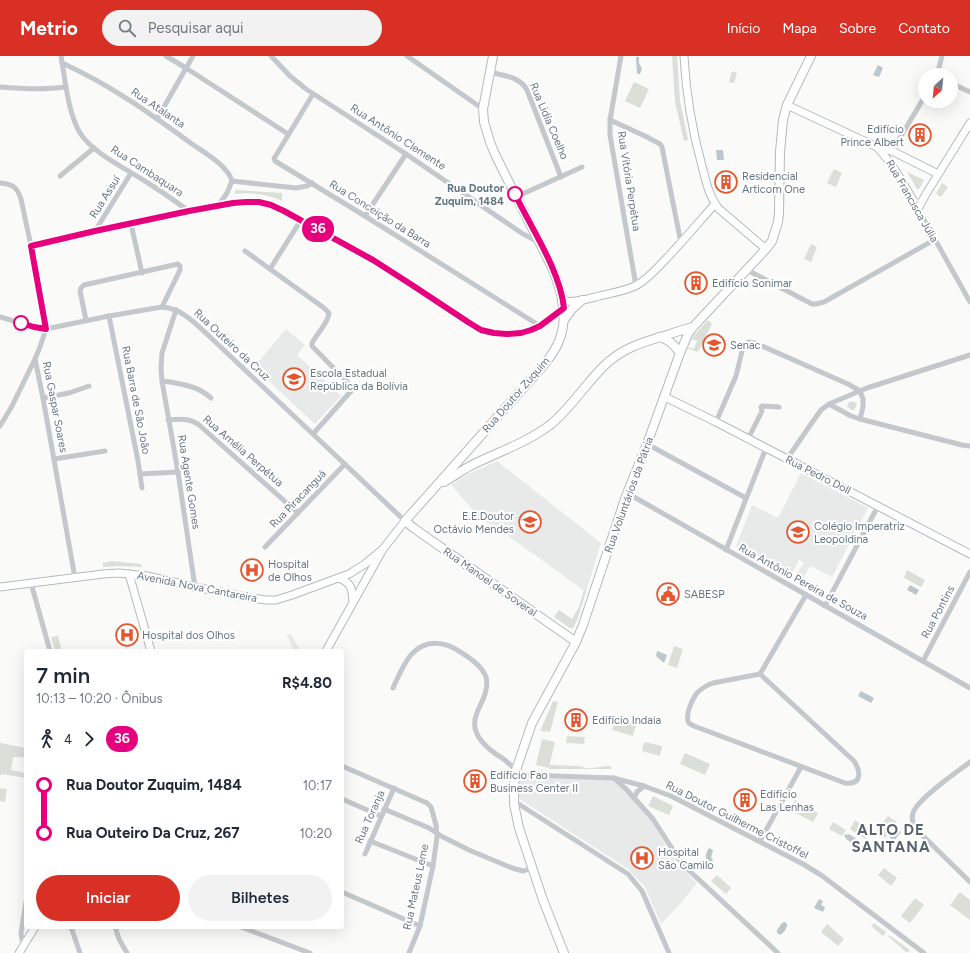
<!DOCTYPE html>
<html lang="pt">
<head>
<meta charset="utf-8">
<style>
	:root { --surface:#fff; --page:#f2f2f3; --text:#1f2937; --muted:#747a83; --accent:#d93025 }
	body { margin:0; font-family:Figtree,sans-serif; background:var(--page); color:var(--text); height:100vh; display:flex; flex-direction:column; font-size:15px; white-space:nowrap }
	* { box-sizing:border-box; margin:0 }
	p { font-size:13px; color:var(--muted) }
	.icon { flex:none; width:22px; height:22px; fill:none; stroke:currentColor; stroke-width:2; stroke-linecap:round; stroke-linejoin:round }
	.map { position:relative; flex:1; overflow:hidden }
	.side { position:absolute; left:24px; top:593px; width:320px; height:280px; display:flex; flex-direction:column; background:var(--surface); border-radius:4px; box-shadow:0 4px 16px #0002 }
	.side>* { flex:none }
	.badge { padding:0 8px; border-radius:13px; font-size:14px; line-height:26px }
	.needle { width:26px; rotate:206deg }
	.buttons { position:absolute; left:918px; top:12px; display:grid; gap:8px }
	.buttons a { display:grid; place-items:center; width:40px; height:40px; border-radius:50%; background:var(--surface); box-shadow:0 4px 16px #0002; font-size:20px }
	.map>.badge { position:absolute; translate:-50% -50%; box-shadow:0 0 0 2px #fff }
	.legs { display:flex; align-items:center; gap:6px; height:44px; padding:0 12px; font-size:13px }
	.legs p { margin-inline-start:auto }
	.overview { display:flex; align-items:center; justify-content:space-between; height:68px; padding:0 12px }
	h1 { font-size:22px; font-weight:600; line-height:30px }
	.action { display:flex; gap:8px; margin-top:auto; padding:8px 12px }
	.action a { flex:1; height:46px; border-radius:24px; background:var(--accent); color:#fff; font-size:16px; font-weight:600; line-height:46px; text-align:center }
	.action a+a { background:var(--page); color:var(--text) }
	ul { padding:0 12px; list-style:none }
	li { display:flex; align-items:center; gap:14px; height:48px; font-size:15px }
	li i { display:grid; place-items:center; width:6px; height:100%; margin:0 5px; background:currentColor }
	li i::after { content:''; width:10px; height:10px; margin:-5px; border:3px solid; border-radius:50%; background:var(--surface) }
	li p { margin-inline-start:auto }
	li:first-child i { background:linear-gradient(#0000 50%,currentColor 0) }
	li:last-child i { background:linear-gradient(currentColor 50%,#0000 0) }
	header { display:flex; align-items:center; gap:24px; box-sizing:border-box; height:56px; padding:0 20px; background:var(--accent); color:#fff }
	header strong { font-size:19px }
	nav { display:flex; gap:22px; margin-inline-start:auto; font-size:14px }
	.search { width:280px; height:36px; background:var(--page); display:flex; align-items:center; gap:10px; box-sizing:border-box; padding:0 14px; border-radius:22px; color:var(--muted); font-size:15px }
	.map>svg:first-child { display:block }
</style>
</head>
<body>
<header>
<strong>Metrio</strong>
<div class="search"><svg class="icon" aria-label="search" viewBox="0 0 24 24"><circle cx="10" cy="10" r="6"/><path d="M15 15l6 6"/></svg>Pesquisar aqui</div>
<nav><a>Início</a><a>Mapa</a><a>Sobre</a><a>Contato</a></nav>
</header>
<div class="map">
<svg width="970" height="897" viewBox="0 0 970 897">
	<rect width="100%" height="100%" fill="#fafaf8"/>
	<g fill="#e8e9e9">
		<polygon points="286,273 305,289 297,299 341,340 315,368 254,311"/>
		<polygon points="497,405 601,487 586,536 507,479 480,462 451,429 468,418"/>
		<polygon points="801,417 868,452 832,521 810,510 801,527 794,523 804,506 799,504 790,521 736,490 752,449 778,462"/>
		<polygon points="291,578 293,582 300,595 294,595 287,579"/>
		<polygon points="585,722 616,725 649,762 661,778 666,790 677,808 686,816 697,827 680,848 661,868 645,831 628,813 521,744 517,739 517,731 519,723"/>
	</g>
	<g fill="#dadfd7">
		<polygon points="672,0 677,0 680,45 688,84 684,85 675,46"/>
		<polygon points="732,15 737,17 734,27 729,26"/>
		<polygon points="634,26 649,33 640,52 625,45"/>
		<polygon points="834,113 842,117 836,131 827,127"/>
		<polygon points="907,116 924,124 919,133 917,133"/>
		<polygon points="942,127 948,131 941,141 936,138"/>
		<path d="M 236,134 L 282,137 L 282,145 C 267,138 251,136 235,138 L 235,135 Z"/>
		<polygon points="811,188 817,191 811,206 804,203"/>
		<polygon points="708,264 712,268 699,294 697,296 688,292 689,291 694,293 697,285 691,283"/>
		<path d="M 850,346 C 853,345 855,346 857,348 L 854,354 L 852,354 L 847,351 L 848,347 Z"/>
		<polygon points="111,505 141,508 142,511 117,510 103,511 103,507"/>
		<polygon points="907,514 925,524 921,531 904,522"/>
		<path d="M 584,534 L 586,536 C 582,547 579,563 573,572 L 570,572 L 554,561 L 559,554 L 572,563 L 579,551 Z"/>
		<polygon points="58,580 62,595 55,595 51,581"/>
		<polygon points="674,590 683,593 677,612 668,609"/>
		<polygon points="553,645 558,646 550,676 540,675"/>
		<polygon points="615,664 636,669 633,680 612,674"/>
		<polygon points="567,680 585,681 584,688 566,687"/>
		<polygon points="542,683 555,686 549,712 536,709"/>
		<polygon points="644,686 662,690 660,700 642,695"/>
		<polygon points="0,687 26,692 25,702 21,701 13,701 11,714 26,717 26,722 1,718 0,721"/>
		<polygon points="685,697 710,708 705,719 680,708"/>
		<path d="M 550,709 L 580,710 C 590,715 600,710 611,710 L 611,713 L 549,713 Z"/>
		<polygon points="0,732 7,733 5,746 0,745"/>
		<polygon points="653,740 673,750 669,759 648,750"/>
		<polygon points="795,744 818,757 813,766 790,754"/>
		<polygon points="888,760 897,766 885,782 876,775"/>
		<polygon points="855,764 871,775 865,783 850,773"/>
		<polygon points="833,766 846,774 842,780 829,773"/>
		<polygon points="884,812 897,822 891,830 878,819"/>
		<polygon points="717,819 731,832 726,838 711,825"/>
		<polygon points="960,836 970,844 970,864 950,849"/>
		<polygon points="915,842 924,849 910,867 901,860"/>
		<polygon points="874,867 886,876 883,880 871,870"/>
		<polygon points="827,868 844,883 838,890 821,876"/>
		<polygon points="889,879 910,894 907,897 888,880"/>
	</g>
	<g fill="#bbc7cb">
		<polygon points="636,1 639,1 639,7 642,13 640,18 638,18 637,17"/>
		<polygon points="878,9 883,12 879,21 873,19"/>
		<polygon points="716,94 723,94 724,104 717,104"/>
		<polygon points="910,529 919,534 916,539 907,534"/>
		<polygon points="657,595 667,599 664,607 656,600"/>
		<polygon points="861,635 874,642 871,647 858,640"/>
		<polygon points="896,772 901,776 894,785 889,781"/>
		<polygon points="846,778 848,779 849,778 858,784 855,789 846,783 846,782 844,780"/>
		<path d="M 709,792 L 713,794 L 711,802 L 713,803 L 711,807 C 704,804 705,798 709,792 Z"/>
		<polygon points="819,843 823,845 821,849 825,851 823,856 814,852"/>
		<path d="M 785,866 L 787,868 C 787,872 784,877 780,879 L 777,877 L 777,874 L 782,867 Z"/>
	</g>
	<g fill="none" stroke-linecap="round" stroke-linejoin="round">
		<g stroke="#b3babf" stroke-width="9">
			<g id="secondary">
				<path d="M 684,0 C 686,37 692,74 702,110 C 706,125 709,141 719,153 L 766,193"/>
				<path d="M 787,49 L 877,91 C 894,109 906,132 918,153"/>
				<polyline points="877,91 892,95 938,118"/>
				<polyline points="918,153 926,138 970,67"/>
				<path d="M 563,245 C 575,247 587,243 599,240 C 611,237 626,235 637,229 C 648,223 657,212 666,203 C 683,185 699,166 715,148"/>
				<polyline points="665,341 716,366 970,498"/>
				<polyline points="129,518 151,595"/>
				<path d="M 339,522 C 352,527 352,533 353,546"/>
				<polyline points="0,531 103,518 119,517 147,520 195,531 251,542 266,544 276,544 292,539 349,518 365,508 383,493"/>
				<polyline points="326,595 383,493 405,465"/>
				<polyline points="19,897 35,871"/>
			</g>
		</g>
		<g stroke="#b5babe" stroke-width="10">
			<g id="primary">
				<path d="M 493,0 L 483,53 L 484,66 L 490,86 L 494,96 C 505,119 517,142 528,164 C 544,196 568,233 563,270 C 561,286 552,300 541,312 L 405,465 L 415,473 L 576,586"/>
				<polyline points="564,264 572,253 582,244"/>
				<path d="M 659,281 C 670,284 673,288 680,297"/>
				<path d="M 444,426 C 453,421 462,414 472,409 C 498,396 526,387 550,369 C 571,352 586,327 605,309 C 624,291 644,286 667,279 C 676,276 685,273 693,271"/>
				<polyline points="564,897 543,844 519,772 514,748 514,729 516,714 532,667 576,586 583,569 626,440 647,388 680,297 688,278 693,271 766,193 772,185 778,166 779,157 780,96 783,64 787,49 811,0"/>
			</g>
		</g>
		<g stroke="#c3c8cc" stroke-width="5">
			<path d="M 61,0 C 65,23 68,57 80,77 C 93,98 131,115 151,129 C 164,137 176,146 189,155"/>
			<polyline points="166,0 186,12 288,78"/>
			<polyline points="271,0 290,20 306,33 406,98 523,178 539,186"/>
			<polyline points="407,0 483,53"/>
			<polyline points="621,0 610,64 610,79 636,230"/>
			<path d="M 62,7 C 109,28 151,58 192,88 C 205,97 228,110 232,125"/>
			<path d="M 490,16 C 504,20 519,20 527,34 L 561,121"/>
			<polyline points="937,19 942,0"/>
			<polyline points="951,27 970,36"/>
			<path d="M 0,31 C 23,33 44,34 66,31"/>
			<polyline points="313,38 275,101 274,102 275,105 365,160 540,270"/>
			<polyline points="157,63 193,0"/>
			<polyline points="610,64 645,80 660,88 662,91 672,142 681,187"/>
			<polyline points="892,95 925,40"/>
			<polyline points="60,120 94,92"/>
			<path d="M 0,127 C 13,128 17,131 21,143 L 31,190 L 46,273 L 40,291 L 35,303 L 12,350 L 0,370"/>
			<polyline points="516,141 582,111"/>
			<polyline points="218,150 227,137 232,125 296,132 307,130 312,127"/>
			<polyline points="918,153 970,246"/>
			<polyline points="365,160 406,98"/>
			<path d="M 301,164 L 270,213 L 324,252 L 329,257 C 329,266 316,279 312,287 L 312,290 L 351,330 L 352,332 L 351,335 L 313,378"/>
			<polyline points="131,168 142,217"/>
			<polyline points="95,175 131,117"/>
			<path d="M 31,190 L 189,155 L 233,147 L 246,146 L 259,146 L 271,149 L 284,155 C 314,171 345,187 374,205 C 397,219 420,234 443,249 C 455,258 467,268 481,274 C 489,277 499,279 508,278 C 533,278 545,266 564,252"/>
			<polyline points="245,195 270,213"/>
			<polyline points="747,214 812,248 816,248 824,246 934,184"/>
			<polyline points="176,254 162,297 161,312 162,325 178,416 195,531"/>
			<polyline points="109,260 138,405 142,432"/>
			<path d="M 0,261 L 34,271 L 46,273 L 109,260 L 162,251 C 181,252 195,267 208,279 L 405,465"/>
			<polyline points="86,264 80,235 81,232 84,229 178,208 180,210 180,214 162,251"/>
			<polyline points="35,303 43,342 75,522"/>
			<path d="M 162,325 C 178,327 199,330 211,342"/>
			<polyline points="43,342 69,337 89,330"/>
			<polyline points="829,348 851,360 860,363 962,389 970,390"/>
			<path d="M 168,364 C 180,363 188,362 198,368 L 298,457"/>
			<polyline points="716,366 736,320 743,291 748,286 755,287 848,328 860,335 863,343 863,351 860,363"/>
			<polyline points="748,383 762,355 761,351 762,350 779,351"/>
			<polyline points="647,388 746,442"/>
			<polyline points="54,403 105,395"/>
			<polyline points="787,403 811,368 821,354 829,348 867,332 970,299"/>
			<polyline points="140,418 178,416"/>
			<polyline points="627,437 970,632"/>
			<polyline points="265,491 345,408"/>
			<polyline points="726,494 766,392"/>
			<polyline points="31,527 50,595"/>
			<polyline points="825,550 878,450"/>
			<polyline points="923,605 970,516"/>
			<path d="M 760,618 L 854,705 C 861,716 862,729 845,727 L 694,670 C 692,669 690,668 689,667 C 684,660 693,642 697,637 C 702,632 707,629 713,627 Z"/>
			<polyline points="760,618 806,539"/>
			<path d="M 393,632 C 398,621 403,609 410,600 C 425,582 445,585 462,597 C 471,603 482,610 486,621 C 488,627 486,635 484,641 C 481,649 476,656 475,664 C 472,681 489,694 502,702 C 510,707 516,717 527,719 L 613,722 L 644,730 L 671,740 L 803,808 L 821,819 L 924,897"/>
			<path d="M 970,706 C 957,716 917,743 913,757 C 911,763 913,767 915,772 L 970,826"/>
			<polyline points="342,710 427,747 431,751 436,769 437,781 433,810 420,870 409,897"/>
			<polyline points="614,722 627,734 653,763 682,808 778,897"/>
			<polyline points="634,742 637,736 644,730"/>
			<polyline points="342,743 381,760"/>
			<polyline points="514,745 628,818 642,835 669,897"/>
			<polyline points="384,753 429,772 441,780 469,794 512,812 523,815 532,812"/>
			<polyline points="370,785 433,810"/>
			<polyline points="760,785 801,711"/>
			<polyline points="365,798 394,732"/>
			<polyline points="342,836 420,870"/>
			<polyline points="71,871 80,897"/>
			<polyline points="115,871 119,883 127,897"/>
			<polyline points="241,871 310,897"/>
			<polyline points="23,890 21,877 26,846"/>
		</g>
		<use href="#secondary" stroke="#fff" stroke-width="7"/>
		<use href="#primary" stroke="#fff" stroke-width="8"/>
	</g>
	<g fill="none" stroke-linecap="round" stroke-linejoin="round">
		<g stroke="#fff" stroke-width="9">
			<path id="line-1" d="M 21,267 L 34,271 L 46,273 L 31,190 L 95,175 L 189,155 L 233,147 L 246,146 L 259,146 L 271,149 L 284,155 L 373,204 L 412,229 L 468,266 L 481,274 L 494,277 L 507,278 L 521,277 L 531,274 L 540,270 L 564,252 C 560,214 531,172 515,138"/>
		</g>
		<use href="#line-1" stroke="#e6007e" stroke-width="6"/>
	</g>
	<defs>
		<g id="building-ring" transform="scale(1.15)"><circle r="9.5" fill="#fff" stroke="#e4572e" stroke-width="1.5"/><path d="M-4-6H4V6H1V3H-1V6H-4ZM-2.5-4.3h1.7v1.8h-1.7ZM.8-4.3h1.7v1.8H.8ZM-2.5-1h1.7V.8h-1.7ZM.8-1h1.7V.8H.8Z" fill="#e4572e"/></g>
		<g id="university-ring" transform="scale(1.15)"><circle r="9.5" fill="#fff" stroke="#e4572e" stroke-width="1.5"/><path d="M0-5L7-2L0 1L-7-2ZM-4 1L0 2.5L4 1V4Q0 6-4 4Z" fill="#e4572e"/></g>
		<g id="school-ring" transform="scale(1.15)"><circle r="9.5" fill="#fff" stroke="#e4572e" stroke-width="1.5"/><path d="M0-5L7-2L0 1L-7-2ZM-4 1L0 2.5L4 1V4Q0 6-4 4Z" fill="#e4572e"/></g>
		<g id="hospital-ring" transform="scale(1.15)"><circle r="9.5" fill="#fff" stroke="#e4572e" stroke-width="1.5"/><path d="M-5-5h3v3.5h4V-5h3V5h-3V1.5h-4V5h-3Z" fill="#e4572e"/></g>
		<g id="civic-ring" transform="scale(1.15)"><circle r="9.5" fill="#fff" stroke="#e4572e" stroke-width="1.5"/><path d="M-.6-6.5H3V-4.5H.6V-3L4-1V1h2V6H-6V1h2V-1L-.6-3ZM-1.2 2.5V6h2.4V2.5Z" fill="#e4572e"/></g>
	</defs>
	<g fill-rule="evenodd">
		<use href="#building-ring" x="920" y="79"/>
		<use href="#building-ring" x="726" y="126"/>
		<use href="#building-ring" x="696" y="227"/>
		<use href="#university-ring" x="714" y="289"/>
		<use href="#school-ring" x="294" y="323"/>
		<use href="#school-ring" x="530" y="466"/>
		<use href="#school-ring" x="798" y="476"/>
		<use href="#hospital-ring" x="252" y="514"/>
		<use href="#civic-ring" x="668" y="538"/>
		<use href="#hospital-ring" x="127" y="579"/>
		<use href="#building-ring" x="576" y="664"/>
		<use href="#building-ring" x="475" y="725"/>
		<use href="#building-ring" x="745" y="744"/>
		<use href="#hospital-ring" x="642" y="802"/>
	</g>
	<g fill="#fff" stroke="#e6007e" stroke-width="2">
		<circle cx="515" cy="138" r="7"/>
		<circle cx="21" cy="267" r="7"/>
	</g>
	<g text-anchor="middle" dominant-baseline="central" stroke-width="4" stroke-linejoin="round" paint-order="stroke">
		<g font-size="11" fill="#657683" stroke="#fff">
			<text transform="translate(158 52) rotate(34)">Rua Atalanta</text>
			<text transform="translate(549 65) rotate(67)">Rua Lidía Coelho</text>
			<text transform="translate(398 81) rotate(33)">Rua Antônio Clemente</text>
			<text transform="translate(147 115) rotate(33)">Rua Cambaquara</text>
			<text transform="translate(629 125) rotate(81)">Rua Vitória Perpétua</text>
			<text transform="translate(105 141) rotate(-58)">Rua Assuí</text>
			<text transform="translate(912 145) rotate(60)">Rua Francisca Júlia</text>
			<text transform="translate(380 158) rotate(32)">Rua Conceição da Barra</text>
			<text transform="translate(232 289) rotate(43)">Rua Outeiro da Cruz</text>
			<text transform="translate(516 339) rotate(-49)">Rua Doutor Zuquim</text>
			<text transform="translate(136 344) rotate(79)">Rua Barra de São João</text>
			<text transform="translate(55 351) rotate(79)">Rua Gaspar Soares</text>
			<text transform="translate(243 395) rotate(41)">Rua Amélia Perpétua</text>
			<text transform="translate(818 419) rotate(27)">Rua Pedro Doll</text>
			<text transform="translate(189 426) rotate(81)">Rua Agente Gomes</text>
			<text transform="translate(629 439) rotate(-70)">Rua Voluntários da Pátria</text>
			<text transform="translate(298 443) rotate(-46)">Rua Piracanguá</text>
			<text transform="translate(490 526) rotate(35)">Rua Manoel de Soveral</text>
			<text transform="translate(803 526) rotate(29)">Rua Antônio Pereira de Souza</text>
			<text transform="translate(197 531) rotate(11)">Avenida Nova Cantareira</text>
			<text transform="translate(938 556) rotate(-62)">Rua Pontins</text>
			<text transform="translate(370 761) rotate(-66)">Rua Toranja</text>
			<text transform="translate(737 764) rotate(27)">Rua Doutor Guilherme Cristoffel</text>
			<text transform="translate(416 831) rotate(-78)">Rua Mateus Leme</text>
		</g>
		<g font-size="11" fill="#657683" stroke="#fff" text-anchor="start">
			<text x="904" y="73" text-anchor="end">Edifício<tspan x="904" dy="13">Prince Albert</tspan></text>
			<text x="742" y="120">Residencial<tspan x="742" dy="13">Articom One</tspan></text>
			<text x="712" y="227">Edifício Sonimar</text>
			<text x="730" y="289">Senac</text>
			<text x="310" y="317">Escola Estadual<tspan x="310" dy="13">República da Bolívia</tspan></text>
			<text x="514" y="460" text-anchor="end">E.E.Doutor<tspan x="514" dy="13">Octávio Mendes</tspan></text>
			<text x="814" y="470">Colégio Imperatriz<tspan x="814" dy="13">Leopoldina</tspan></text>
			<text x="268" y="508">Hospital<tspan x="268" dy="13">de Olhos</tspan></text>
			<text x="684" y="538">SABESP</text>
			<text x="142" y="579">Hospital dos Olhos</text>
			<text x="592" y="664">Edifício Indaia</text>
			<text x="490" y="719">Edifício Fao<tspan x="490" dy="13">Business Center II</tspan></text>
			<text x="760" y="738">Edifício<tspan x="760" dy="13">Las Lenhas</tspan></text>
			<text x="658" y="796">Hospital<tspan x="658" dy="13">São Camilo</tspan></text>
		</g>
		<g font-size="11" font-weight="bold" fill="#657683" stroke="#fff" text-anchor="end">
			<text x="504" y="132">Rua Doutor<tspan x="504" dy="13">Zuquim, 1484</tspan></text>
		</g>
		<g font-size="15" font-weight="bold" letter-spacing="1" fill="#57646e" stroke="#fff">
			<text x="891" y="774">ALTO DE<tspan x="891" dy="17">SANTANA</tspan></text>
		</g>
	</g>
</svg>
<div class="buttons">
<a><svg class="needle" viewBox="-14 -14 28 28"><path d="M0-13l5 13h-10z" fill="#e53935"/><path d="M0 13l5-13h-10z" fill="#747a83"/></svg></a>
</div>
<b class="badge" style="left:318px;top:173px;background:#e6007e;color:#fff">36</b>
<section class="side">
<div class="overview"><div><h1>7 min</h1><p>10:13 – 10:20 · Ônibus</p></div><b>R$4.80</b></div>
<div class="legs"><svg class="icon" aria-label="walk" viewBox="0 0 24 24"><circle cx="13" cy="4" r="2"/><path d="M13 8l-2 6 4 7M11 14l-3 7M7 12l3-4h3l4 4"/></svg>4<svg class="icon" aria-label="forward" viewBox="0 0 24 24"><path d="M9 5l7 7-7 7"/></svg><b class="badge" style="background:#e6007e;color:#fff">36</b></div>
<ul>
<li><i style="color:#e6007e"></i><b>Rua Doutor Zuquim, 1484</b><p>10:17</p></li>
<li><i style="color:#e6007e"></i><b>Rua Outeiro Da Cruz, 267</b><p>10:20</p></li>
</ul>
<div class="action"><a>Iniciar</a><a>Bilhetes</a></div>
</section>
</div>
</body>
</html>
